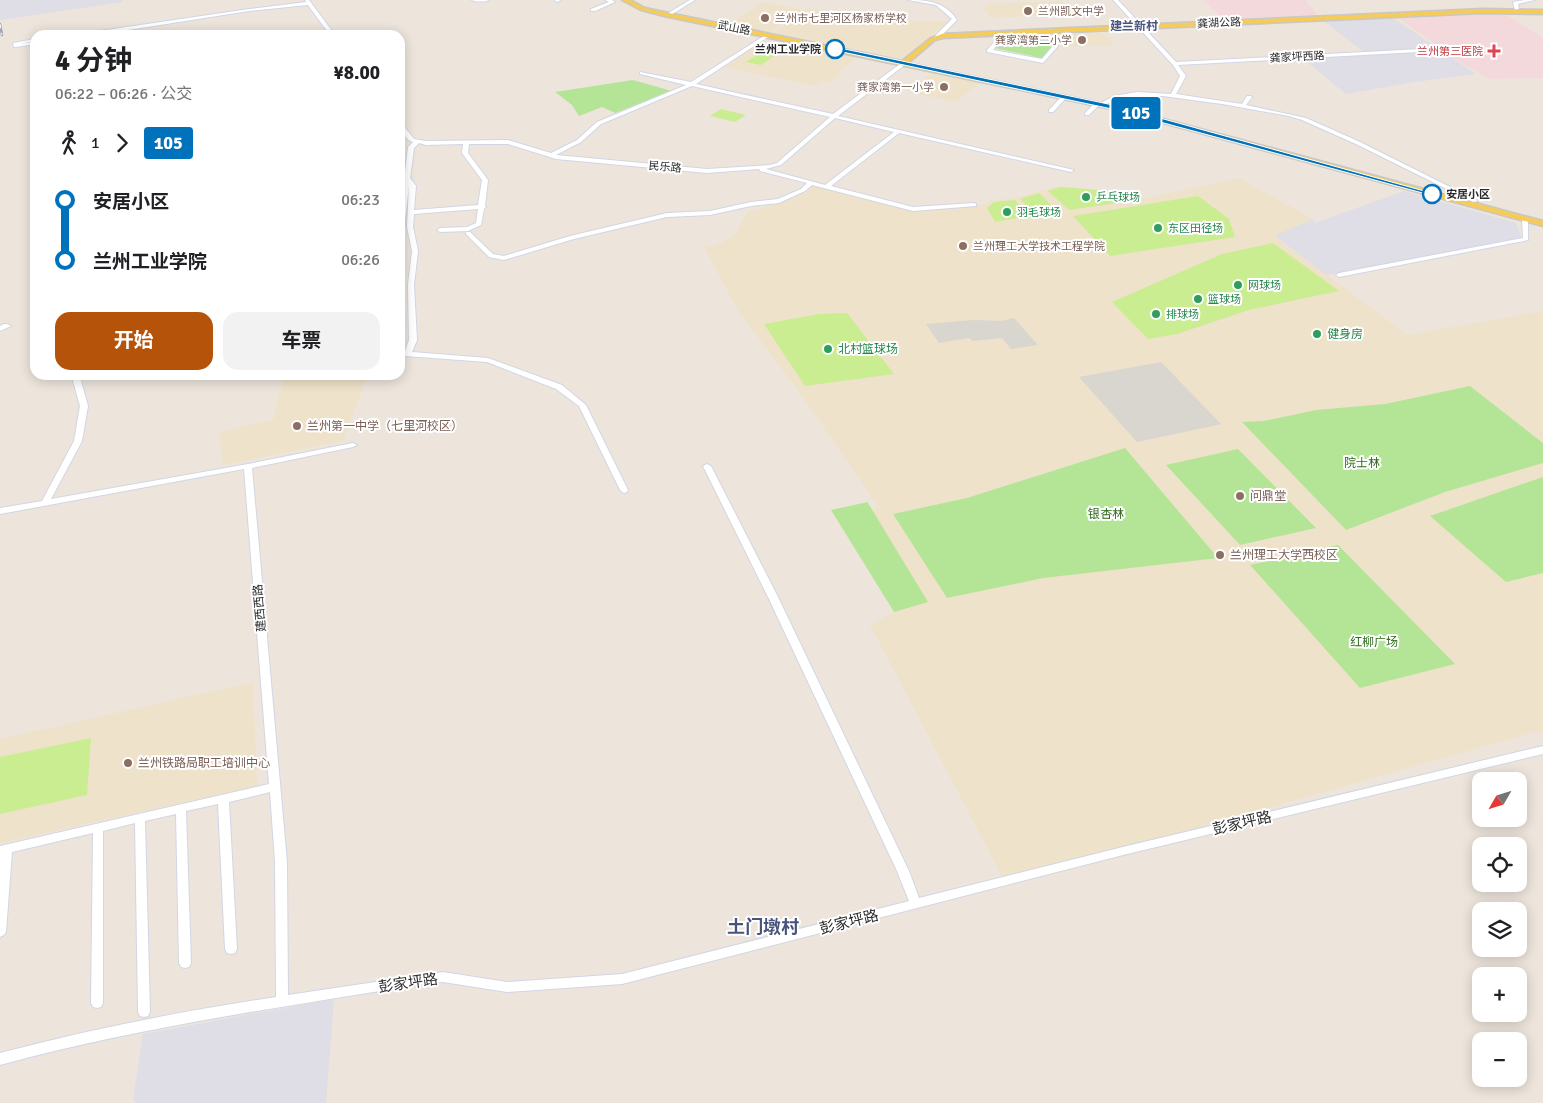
<!DOCTYPE html>
<html lang="zh">
<head>
<meta charset="utf-8">
<style>
	:root { --surface:#fff; --page:#f2f2f2; --text:#202124; --muted:#757577; --accent:#b45309 }
	body { margin:0; font-family:Signika,"Noto Sans SC",sans-serif; background:var(--page); color:var(--text); height:100vh; display:flex; flex-direction:column; font-size:19px; white-space:nowrap }
	* { box-sizing:border-box; margin:0 }
	p { font-size:16px; color:var(--muted) }
	.icon { flex:none; width:28px; height:28px; fill:none; stroke:currentColor; stroke-width:2; stroke-linecap:round; stroke-linejoin:round }
	.map { position:relative; flex:1; overflow:hidden }
	.drawer { position:absolute; left:30px; top:30px; width:375px; height:350px; display:flex; flex-direction:column; background:var(--surface); border-radius:15px; box-shadow:0 2px 12px #0003 }
	.drawer>* { flex:none }
	.badge { padding:0 10px; border-radius:4px; font-size:18px; line-height:32px }
	.needle { width:32px; rotate:231deg }
	.controls { position:absolute; left:1472px; top:772px; display:grid; gap:10px }
	.controls a { display:grid; place-items:center; width:55px; height:55px; border-radius:10px; background:var(--surface); box-shadow:0 2px 12px #0003; font-size:25px }
	.map>.badge { position:absolute; translate:-50% -50%; box-shadow:0 0 0 2px #fff }
	.legs { display:flex; align-items:center; gap:8px; height:55px; padding:0 25px; font-size:16px }
	.legs p { margin-inline-start:auto }
	.summary { display:flex; align-items:center; justify-content:space-between; height:85px; padding:0 25px }
	h1 { font-size:28px; font-weight:700; line-height:38px }
	.action { display:flex; gap:10px; margin-top:auto; padding:10px 25px }
	.action a { flex:1; height:58px; border-radius:15px; background:var(--accent); color:#fff; font-size:20px; font-weight:700; line-height:58px; text-align:center }
	.action a+a { background:var(--page); color:var(--text) }
	ul { padding:0 25px; list-style:none }
	li { display:flex; align-items:center; gap:18px; height:60px; font-size:19px }
	li i { display:grid; place-items:center; width:8px; height:100%; margin:0 6px; background:currentColor }
	li i::after { content:''; width:12px; height:12px; margin:-6px; border:4px solid; border-radius:50%; background:var(--surface) }
	li p { margin-inline-start:auto }
	li:first-child i { background:linear-gradient(#0000 50%,currentColor 0) }
	li:last-child i { background:linear-gradient(currentColor 50%,#0000 0) }
	.map>svg:first-child { display:block }
</style>
</head>
<body>
<div class="map">
<svg width="1543" height="1103" viewBox="0 0 1543 1103">
	<rect width="100%" height="100%" fill="#ede5dc"/>
	<g fill="#dfdde5">
		<polygon points="0,0 122,0 123,2 0,20"/>
		<polygon points="1393,18 1476,74 1415,82 1346,94 1300,56 1364,52 1324,21"/>
		<polygon points="1404,191 1516,223 1522,239 1326,275 1274,235 1313,219 1315,223"/>
		<polygon points="334,999 326,1103 137,1103 133,1100 143,1034"/>
	</g>
	<g fill="#efe2cb">
		<polygon points="1061,1 1073,14 991,18 983,7 987,7 985,4"/>
		<polygon points="763,2 804,10 767,34 725,26"/>
		<polygon points="808,8 842,15 870,13 915,21 949,21 902,59 773,33"/>
		<polygon points="1103,33 1114,45 1060,47 1051,35"/>
		<polygon points="761,43 797,50 805,44 860,55 837,73 842,74 831,83 823,81 815,86 724,67"/>
		<polygon points="931,73 979,83 956,102 908,92"/>
		<polygon points="1239,178 1313,219 1274,236 1408,335 1543,311 1543,730 1005,882 870,625 893,612 921,599 871,511 878,506 802,396 738,311 704,247 716,245 733,237 748,212 783,202 801,191 807,183 906,207 983,205 990,200 1010,199 1060,186 1112,191 1136,200"/>
		<polygon points="284,375 368,375 343,441 223,465 219,432 273,420"/>
		<polygon points="253,682 257,786 0,843 0,739"/>
	</g>
	<g fill="#f4d9dc">
		<polygon points="1203,0 1306,0 1319,17 1227,22"/>
		<polygon points="1502,12 1543,38 1543,78 1489,79 1463,64 1397,17"/>
	</g>
	<g fill="#b4e597">
		<polygon points="1049,44 1052,48 1042,60 1033,58 1033,56 994,48 996,46"/>
		<polygon points="633,80 672,91 615,113 602,107 579,116 572,105 555,92"/>
		<polygon points="1470,386 1543,443 1543,463 1445,492 1346,530 1242,422 1264,421 1316,410 1385,404"/>
		<polygon points="1125,448 1218,558 1043,578 947,598 893,514 967,498"/>
		<polygon points="1238,449 1316,528 1240,545 1166,465"/>
		<polygon points="1543,477 1543,573 1506,582 1430,516"/>
		<polygon points="868,502 868,503 928,602 894,612 831,510"/>
		<polygon points="1338,545 1455,664 1360,688 1250,565"/>
	</g>
	<g fill="#caed92">
		<polygon points="766,49 780,52 761,65 746,62"/>
		<polygon points="721,109 746,115 735,122 710,116"/>
		<polygon points="1060,187 1112,191 1124,202 1069,210 1048,191"/>
		<polygon points="1039,193 1058,212 1035,215 1020,199"/>
		<polygon points="1198,196 1229,219 1235,237 1110,256 1073,216"/>
		<polygon points="1015,200 1029,216 995,222 987,208 994,202"/>
		<polygon points="1273,243 1339,291 1249,310 1177,334 1148,339 1112,302 1222,254"/>
		<polygon points="847,313 894,374 805,386 764,324 819,314"/>
		<polygon points="91,738 87,795 0,814 0,757"/>
	</g>
	<g fill="#d9d5cf">
		<polygon points="1014,318 1038,345 1011,349 1002,338 973,341 969,338 939,343 926,324 974,320 1001,321"/>
		<polygon points="1161,362 1221,424 1222,424 1137,442 1079,377"/>
	</g>
	<g fill="none" stroke-linecap="round" stroke-linejoin="round">
		<g stroke="#d1d6e4" stroke-width="2">
			<g id="minor">
				<polygon points="305,0 309,0 335,35 330,35 308,5 249,11 96,35 67,35 91,31 93,32 249,9 306,2"/>
				<path d="M 472,0 L 489,0 C 485,2 476,2 472,0 Z"/>
				<polygon points="555,0 561,0 557,2 555,1"/>
				<polygon points="605,0 612,0 615,2 595,11 591,11 591,9 609,2"/>
				<polygon points="690,0 695,0 669,16 665,15"/>
				<path d="M 908,0 C 927,0 946,2 957,20 L 939,38 L 935,38 L 935,36 L 952,19 L 936,5 Z"/>
				<polygon points="1113,0 1118,0 1176,62 1421,49 1422,50 1419,52 1178,65 1186,76 1176,94 1242,104 1247,96 1251,96 1252,97 1246,105 1306,118 1360,142 1478,201 1473,202 1356,144 1302,120 1289,116 1222,104 1163,96 1137,96 1117,98 1105,105 1101,105 1101,103 1114,96 1137,92 1171,94 1180,76 1173,65"/>
				<polygon points="1525,0 1535,0 1518,4 1519,9 1515,10 1513,2"/>
				<path d="M 997,33 L 1002,36 L 1047,34 L 1058,46 L 1043,63 L 987,52 L 987,50 L 998,38 L 995,34 ZM 1046,37 L 1049,41 L 999,43 L 1002,39 ZM 1051,44 L 1053,46 L 1042,59 L 993,50 L 996,46 Z"/>
				<path d="M 767,34 L 771,35 L 696,84 L 833,114 L 904,61 L 907,63 L 906,64 L 838,116 L 1074,170 L 1071,172 L 899,133 L 831,186 L 913,207 L 974,203 L 976,204 L 976,206 L 913,211 L 812,185 L 805,191 L 779,203 L 751,206 L 710,215 L 667,217 L 574,239 L 504,260 L 489,257 L 466,234 L 466,232 L 470,232 L 493,254 L 504,256 L 570,236 L 667,213 L 710,211 L 751,202 L 778,199 L 801,189 L 807,183 L 760,171 L 759,169 L 707,173 L 556,159 L 508,144 L 469,144 L 468,153 L 488,180 L 485,206 L 486,207 L 484,209 L 481,225 L 468,231 L 440,232 L 437,230 L 440,228 L 467,227 L 476,223 L 478,209 L 414,214 L 413,227 L 418,251 L 414,285 L 417,340 L 412,352 L 488,358 L 562,385 L 586,405 L 628,490 L 627,492 L 624,493 L 620,490 L 579,406 L 556,389 L 487,362 L 405,356 L 404,354 L 409,340 L 408,285 L 412,251 L 407,227 L 409,185 L 403,238 L 400,240 L 400,212 L 408,147 L 413,142 C 406,140 400,130 400,123 L 402,124 L 414,139 L 426,141 L 508,140 L 551,153 L 577,140 L 597,122 L 686,85 L 640,74 L 640,72 L 691,82 ZM 692,86 L 830,117 L 777,163 L 770,165 L 707,169 L 556,155 L 581,142 L 601,124 ZM 835,118 L 894,132 L 825,185 L 766,169 L 781,165 ZM 419,143 L 426,145 L 463,144 L 462,153 L 482,180 L 478,205 L 414,210 L 416,186 L 410,178 L 414,148 Z"/>
				<polygon points="35,39 35,41 18,44 35,42 35,44 16,47 14,47 13,43"/>
				<polygon points="1063,95 1068,96 1053,112 1049,112 1049,110"/>
				<polygon points="1096,102 1101,103 1089,115 1085,115 1085,113"/>
				<polygon points="1525,217 1528,219 1528,240 1339,277 1336,275 1339,273 1523,238 1522,219"/>
				<polygon points="4,324 7,324 11,326 0,331 0,326"/>
				<path d="M 77,375 L 85,375 L 81,381 L 88,406 L 82,441 L 51,499 L 248,464 L 353,443 L 357,445 L 353,447 L 252,468 L 287,862 L 288,995 L 443,972 L 507,982 L 622,974 L 909,901 L 897,871 L 768,597 L 703,466 L 707,464 L 711,466 L 778,597 L 909,871 L 919,898 L 1127,846 L 1543,746 L 1543,754 L 1127,854 L 622,984 L 507,992 L 443,982 L 424,984 C 282,1007 139,1027 0,1065 L 0,1053 C 91,1029 183,1011 276,997 L 275,862 L 270,792 L 229,802 L 237,949 L 235,953 L 231,954 L 227,953 L 225,949 L 218,804 L 186,811 L 191,963 L 189,967 L 185,968 L 181,967 L 179,963 L 176,814 L 145,821 L 150,1012 L 148,1016 L 144,1017 L 140,1016 L 138,1012 L 135,823 L 103,831 L 103,1003 L 101,1007 L 97,1008 L 93,1007 L 91,1003 L 93,833 L 12,852 L 6,932 L 4,935 L 0,937 L 0,846 L 269,784 L 244,469 L 0,514 L 0,508 L 42,501 L 74,441 L 80,406 L 73,381 Z"/>
			</g>
		</g>
		<g stroke="#c8c8c8" stroke-width="3">
			<polygon id="major" points="622,0 630,0 645,8 664,12 902,61 931,38 942,34 1483,9 1543,10 1543,14 1483,13 943,38 935,40 908,63 1115,106 1543,221 1543,226 1112,109 664,16 641,10"/>
		</g>
		<use href="#minor" fill="#fff" fill-rule="evenodd"/>
		<use href="#major" fill="#f5cb59" fill-rule="evenodd"/>
		<g stroke="#9fa3b6" stroke-width="2.5">
			<polyline id="rail" points="0,24 2,35"/>
		</g>
		<use href="#rail" stroke="#fff" stroke-width="1" stroke-dasharray="4.5" stroke-linecap="butt"/>
	</g>
	<polygon fill="#0072bc" stroke="#fff" points="835,47 1113,105 1435,194 1430,195 1112,109 833,50"/>
	<g fill="#8d6e63" stroke="#fff" stroke-width="2">
		<circle cx="1028" cy="11" r="5"/>
		<circle cx="765" cy="18" r="5"/>
		<circle cx="1082" cy="40" r="5"/>
		<circle cx="944" cy="87" r="5"/>
		<circle cx="963" cy="246" r="5"/>
		<circle cx="297" cy="426" r="5"/>
		<circle cx="1240" cy="496" r="5"/>
		<circle cx="1220" cy="555" r="5"/>
		<circle cx="128" cy="763" r="5"/>
	</g>
	<g fill="#fff" stroke="#0072bc" stroke-width="2.5">
		<circle cx="835" cy="49" r="9"/>
		<circle cx="1432" cy="194" r="9"/>
	</g>
	<path fill="#e0444e" stroke="#fff" stroke-width="2" d="M1491.5 43.5h5v5h5v5h-5v5h-5v-5h-5v-5h5z"/>
	<g fill="#2e9e5b" stroke="#fff" stroke-width="2">
		<circle cx="1086" cy="197" r="5"/>
		<circle cx="1007" cy="212" r="5"/>
		<circle cx="1158" cy="228" r="5"/>
		<circle cx="1238" cy="285" r="5"/>
		<circle cx="1198" cy="299" r="5"/>
		<circle cx="1156" cy="314" r="5"/>
		<circle cx="1317" cy="334" r="5"/>
		<circle cx="828" cy="349" r="5"/>
	</g>
	<g text-anchor="middle" dominant-baseline="central" stroke-width="4" stroke-linejoin="round" paint-order="stroke">
		<g font-size="11" fill="#785e54" stroke="#fff" text-anchor="start">
			<text x="1038" y="11">兰州凯文中学</text>
			<text x="775" y="18">兰州市七里河区杨家桥学校</text>
			<text x="1072" y="40" text-anchor="end">龚家湾第二小学</text>
			<text x="934" y="87" text-anchor="end">龚家湾第一小学</text>
			<text x="973" y="246">兰州理工大学技术工程学院</text>
		</g>
		<g font-size="11" fill="#2b2b2b" stroke="#fff">
			<text transform="translate(1219 23) rotate(-3)">龚湖公路</text>
			<text transform="translate(734 28) rotate(11)">武山路</text>
			<text transform="translate(1297 57) rotate(-3)">龚家坪西路</text>
			<text transform="translate(665 167) rotate(5)">民乐路</text>
		</g>
		<g font-size="11" font-weight="bold" fill="#2b2b2b" stroke="#fff" text-anchor="end">
			<text x="821" y="49">兰州工业学院</text>
			<text x="1446" y="194" text-anchor="start">安居小区</text>
		</g>
		<g font-size="11" fill="#be3a42" stroke="#fff" text-anchor="end">
			<text x="1483" y="51">兰州第三医院</text>
		</g>
		<g font-size="11" fill="#27864d" stroke="#fff" text-anchor="start">
			<text x="1096" y="197">乒乓球场</text>
			<text x="1017" y="212">羽毛球场</text>
			<text x="1168" y="228">东区田径场</text>
			<text x="1248" y="285">网球场</text>
			<text x="1208" y="299">篮球场</text>
			<text x="1166" y="314">排球场</text>
		</g>
		<g font-size="12" font-weight="bold" fill="#49547d" stroke="#fff">
			<text x="1134" y="26">建兰新村</text>
		</g>
		<g font-size="12" fill="#27864d" stroke="#fff" text-anchor="start">
			<text x="1327" y="334">健身房</text>
			<text x="838" y="349">北村篮球场</text>
		</g>
		<g font-size="12" fill="#785e54" stroke="#fff" text-anchor="start">
			<text x="307" y="426">兰州第一中学（七里河校区）</text>
			<text x="1250" y="496">问鼎堂</text>
			<text x="1230" y="555">兰州理工大学西校区</text>
			<text x="138" y="763">兰州铁路局职工培训中心</text>
		</g>
		<g font-size="12" fill="#2c6a18" stroke="#fff">
			<text x="1362" y="463">院士林</text>
			<text x="1106" y="514">银杏林</text>
			<text x="1374" y="642">红柳广场</text>
		</g>
		<g font-size="12" fill="#2b2b2b" stroke="#fff">
			<text transform="translate(260 608) rotate(-95)">建西西路</text>
		</g>
		<g font-size="15" fill="#2b2b2b" stroke="#fff">
			<text transform="translate(1242 823) rotate(-13)">彭家坪路</text>
			<text transform="translate(849 922) rotate(-14)">彭家坪路</text>
			<text transform="translate(408 983) rotate(-8)">彭家坪路</text>
		</g>
		<g font-size="18" font-weight="bold" fill="#49547d" stroke="#fff">
			<text x="763" y="927">土门墩村</text>
		</g>
	</g>
</svg>
<div class="controls">
<a><svg class="needle" viewBox="-14 -14 28 28"><path d="M0-13l5 13h-10z" fill="#e53935"/><path d="M0 13l5-13h-10z" fill="#757577"/></svg></a>
<a><svg class="icon" aria-label="locate" viewBox="0 0 24 24"><circle cx="12" cy="12" r="6"/><path d="M12 2v4M12 18v4M2 12h4M18 12h4"/></svg></a>
<a><svg class="icon" aria-label="layers" viewBox="0 0 24 24"><path d="M12 4l9 5-9 5-9-5zM3 14l9 5 9-5"/></svg></a>
<a>+</a>
<a>−</a>
</div>
<b class="badge" style="left:1136px;top:113px;background:#0072bc;color:#fff">105</b>
<section class="drawer">
<div class="summary"><div><h1>4 分钟</h1><p>06:22 – 06:26 · 公交</p></div><b>¥8.00</b></div>
<div class="legs"><svg class="icon" aria-label="walk" viewBox="0 0 24 24"><circle cx="13" cy="4" r="2"/><path d="M13 8l-2 6 4 7M11 14l-3 7M7 12l3-4h3l4 4"/></svg>1<svg class="icon" aria-label="forward" viewBox="0 0 24 24"><path d="M9 5l7 7-7 7"/></svg><b class="badge" style="background:#0072bc;color:#fff">105</b></div>
<ul>
<li><i style="color:#0072bc"></i><b>安居小区</b><p>06:23</p></li>
<li><i style="color:#0072bc"></i><b>兰州工业学院</b><p>06:26</p></li>
</ul>
<div class="action"><a>开始</a><a>车票</a></div>
</section>
</div>
</body>
</html>
